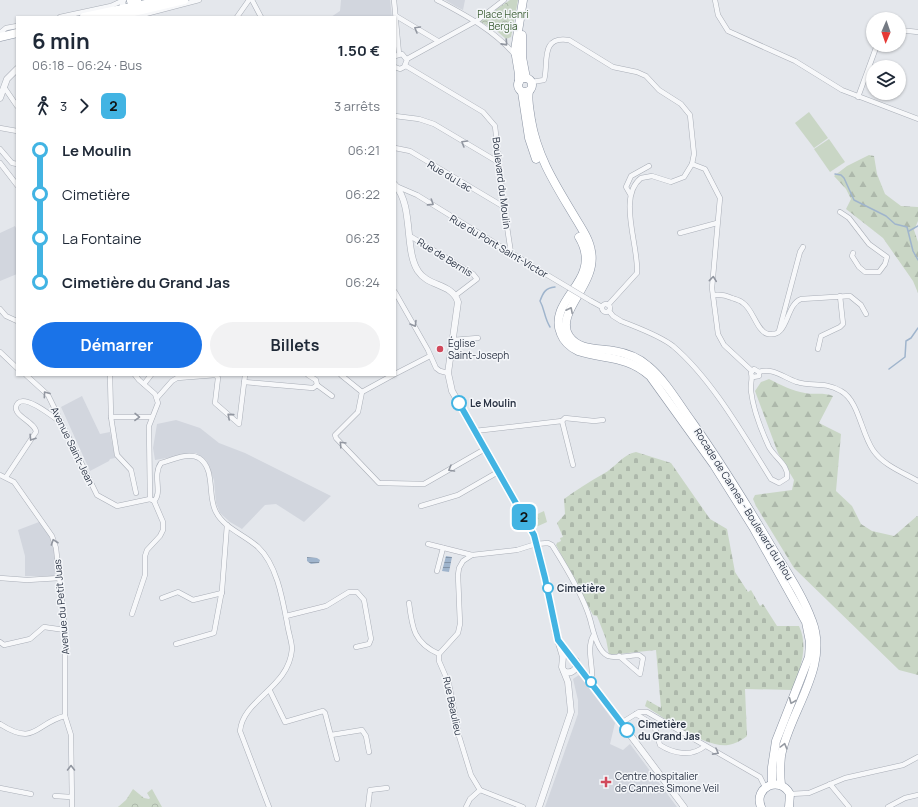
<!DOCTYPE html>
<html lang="fr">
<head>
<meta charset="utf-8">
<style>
	:root { --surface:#fff; --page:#f2f2f3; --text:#1f2937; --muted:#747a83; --accent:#1a73e8 }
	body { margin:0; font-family:Manrope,sans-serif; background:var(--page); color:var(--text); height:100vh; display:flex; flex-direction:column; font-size:15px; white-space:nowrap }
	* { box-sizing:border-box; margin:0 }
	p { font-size:13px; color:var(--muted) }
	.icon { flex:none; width:22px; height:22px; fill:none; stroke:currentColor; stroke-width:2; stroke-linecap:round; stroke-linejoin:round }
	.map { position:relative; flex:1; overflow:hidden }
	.panel { position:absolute; left:16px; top:16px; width:380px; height:360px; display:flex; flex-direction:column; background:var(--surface); border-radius:0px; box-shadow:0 1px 3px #0004 }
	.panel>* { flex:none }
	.badge { padding:0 8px; border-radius:6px; font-size:14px; line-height:26px }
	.needle { width:26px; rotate:182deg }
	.buttons { position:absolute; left:866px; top:12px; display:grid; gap:8px }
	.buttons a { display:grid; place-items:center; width:40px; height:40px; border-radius:50%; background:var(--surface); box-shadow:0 1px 3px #0004; font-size:20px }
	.map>.badge { position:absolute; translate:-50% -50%; box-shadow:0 0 0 2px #fff }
	.legs { display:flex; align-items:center; gap:6px; height:44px; padding:0 16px; font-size:13px }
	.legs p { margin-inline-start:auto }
	.summary { display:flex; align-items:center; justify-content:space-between; height:68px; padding:0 16px }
	h1 { font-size:22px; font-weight:700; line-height:30px }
	.button { display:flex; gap:8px; margin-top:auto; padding:8px 16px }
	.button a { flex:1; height:46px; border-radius:24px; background:var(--accent); color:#fff; font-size:16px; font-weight:700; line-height:46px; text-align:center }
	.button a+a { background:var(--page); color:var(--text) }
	ul { padding:0 16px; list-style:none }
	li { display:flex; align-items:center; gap:14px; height:44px; font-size:15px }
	li i { display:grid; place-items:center; width:6px; height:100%; margin:0 5px; background:currentColor }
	li i::after { content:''; width:10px; height:10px; margin:-5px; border:3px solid; border-radius:50%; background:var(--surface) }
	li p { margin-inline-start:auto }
	li:first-child i { background:linear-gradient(#0000 50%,currentColor 0) }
	li:last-child i { background:linear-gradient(currentColor 50%,#0000 0) }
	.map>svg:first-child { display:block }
</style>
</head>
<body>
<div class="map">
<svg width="918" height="807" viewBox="0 0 918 807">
	<defs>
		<pattern id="forest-firs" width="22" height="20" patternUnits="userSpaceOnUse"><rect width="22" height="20" fill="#c9d6c5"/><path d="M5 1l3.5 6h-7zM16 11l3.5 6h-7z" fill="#adb8ab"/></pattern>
		<pattern id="cemetery-stones" width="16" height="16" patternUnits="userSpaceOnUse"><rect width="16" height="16" fill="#c9d6c5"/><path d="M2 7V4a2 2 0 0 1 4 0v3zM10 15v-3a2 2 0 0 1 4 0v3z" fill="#adb8ab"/></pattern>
		<pattern id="park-crowns" width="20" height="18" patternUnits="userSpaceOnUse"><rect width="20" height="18" fill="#c9d6c5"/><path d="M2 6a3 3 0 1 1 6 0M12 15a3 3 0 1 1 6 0" fill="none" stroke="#adb8ab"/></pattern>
		<pattern id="water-rules" width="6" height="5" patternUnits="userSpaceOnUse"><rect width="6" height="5" fill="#9fb4cc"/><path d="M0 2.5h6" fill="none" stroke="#8293a7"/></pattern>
	</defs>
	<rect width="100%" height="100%" fill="#e4e7ec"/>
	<g fill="#d2d6de">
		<polygon points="341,0 390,0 392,17 331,17 340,11"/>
		<polygon points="445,0 465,0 463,10 455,6"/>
		<polygon points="15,226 17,230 17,274 0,281 0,233"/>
		<polygon points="82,396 100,434 110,432 115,458 110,459 109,461 90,471 61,407"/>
		<polygon points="176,420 200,428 219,443 245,453 331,496 304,522 276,504 265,505 242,529 230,522 220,513 216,503 214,480 206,460 196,453 155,460 153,448 157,424"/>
		<polygon points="39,522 48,533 53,546 57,572 53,576 25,576 25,556 18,530"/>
		<polygon points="579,675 615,723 610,744 623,750 630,744 677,807 545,807 578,714 578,700 573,679"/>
	</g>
	<g fill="url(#forest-firs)">
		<polygon points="869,155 874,156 877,174 885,194 901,206 918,207 918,221 914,230 918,242 918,293 913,281 883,238 846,209 851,199 846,189 834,176 847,166"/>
		<path d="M 769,379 C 781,385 792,391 805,393 C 815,395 823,392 833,396 L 819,423 L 841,434 L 836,491 L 852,506 L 861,524 L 872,531 L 894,536 L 917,516 L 918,517 L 918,675 L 899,670 L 794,568 L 756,506 L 753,499 L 755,495 L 792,490 L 794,480 L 778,453 L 755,391 L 761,382 Z"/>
	</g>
	<path fill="url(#cemetery-stones)" d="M 636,452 L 671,463 L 710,519 L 727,529 L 735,572 L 748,592 L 751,590 L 760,606 L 763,604 L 777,626 L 799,626 C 809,647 800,670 792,690 L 745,689 L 747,736 C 742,740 735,744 728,745 C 704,748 665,718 645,706 L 647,700 L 661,708 L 656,650 L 609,655 L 606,639 L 597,616 L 593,615 L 556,545 L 557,543 L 561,541 L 560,538 L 563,537 L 557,523 L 565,514 L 564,499 C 576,490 589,482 603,474 C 615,468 623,454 636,452 Z"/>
	<g fill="url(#park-crowns)">
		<polygon points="510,0 518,0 511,37 506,39 497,31 479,21"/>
		<polygon points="544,511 547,522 536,527 531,517"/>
		<polygon points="133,789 144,798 149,799 150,798 147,793 152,789 162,807 118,807 126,800"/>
	</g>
	<g fill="#c9d6c5">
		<polygon points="809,112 828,138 814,148 795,123"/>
		<polygon points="829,139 845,162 830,172 814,149"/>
	</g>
	<g fill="url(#water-rules)">
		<polygon points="446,556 452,557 449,572 442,571"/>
		<polygon points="307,557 317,558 320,560 319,563 311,564 307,561"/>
	</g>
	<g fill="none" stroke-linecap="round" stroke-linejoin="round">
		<g stroke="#9fb4cc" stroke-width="1.5">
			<polyline points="835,174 841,175 844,178 854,200 886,216 895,224 907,227 913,251 918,260"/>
			<polyline points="909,231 918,226"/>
			<path d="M 550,327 C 544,317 545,310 540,301 C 543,293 545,288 555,287"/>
			<polyline points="889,369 905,357 906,341 911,338 918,328"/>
		</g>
		<g stroke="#a9aeb7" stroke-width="5.5">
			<g id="minor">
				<polyline points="252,0 261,17"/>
				<polyline points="394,0 399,54"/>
				<path d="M 437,0 C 465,15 494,30 515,55"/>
				<polyline points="715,0 718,15 728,31 795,61 842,90 918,119"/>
				<polyline points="396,16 438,41"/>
				<polyline points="60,17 111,6 124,0"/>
				<polyline points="134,17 199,0"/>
				<polyline points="237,17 249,0"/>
				<polyline points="899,30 918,32"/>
				<polyline points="0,33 6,28 17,26"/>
				<polyline points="395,56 402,54 407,60 404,67 400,69 395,67"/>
				<polyline points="407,59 478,20 504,0"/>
				<polyline points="406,66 483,112 495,126 504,207 511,253"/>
				<path d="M 532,82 L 544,80 C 549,65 539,35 569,40 L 613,67 L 637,72 L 646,76 L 659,90 L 681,104 L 690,115 L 694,154 L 692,164 L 684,177 L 671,182 L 652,176 L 641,178 C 617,197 639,246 637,273 L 608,305"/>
				<polyline points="4,87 17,106"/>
				<polyline points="858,97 877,45"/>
				<polyline points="395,116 419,119 434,124 498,162"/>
				<polyline points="0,128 17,131"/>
				<polyline points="395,148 410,151 504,207"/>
				<polyline points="0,149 12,163 17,164"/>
				<polyline points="0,163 17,185"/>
				<polyline points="692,164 705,169 720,198 712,288 718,334 724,345 752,371"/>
				<polyline points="396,186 417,195 544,273"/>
				<polyline points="630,194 626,187 631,176 649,166"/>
				<polyline points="840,212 849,218 869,244 887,257 885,264 879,272 865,272 859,267 852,256 853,253"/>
				<polyline points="680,233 717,223"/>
				<polyline points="410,236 473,274 477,279 456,295"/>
				<polyline points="395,292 428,350 436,368 440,371 448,373"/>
				<path d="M 714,295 C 721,294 725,295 732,298 C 735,299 740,300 743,303 C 753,309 757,332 768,334 C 789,338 785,305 801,299 L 850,296 L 861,305 L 866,314"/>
				<polyline points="591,301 602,307"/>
				<circle cx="606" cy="308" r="4"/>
				<polyline points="0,309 6,316 17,321"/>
				<path d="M 609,311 L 613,316 L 621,321 C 638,328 659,335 673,346 C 712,379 744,436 771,479 L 779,483 L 787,478 C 789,465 775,458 769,447 C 762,432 753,408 751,391 C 750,384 753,379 751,373 L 754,369 L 759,372 L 759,376 L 753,377"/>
				<polyline points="779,331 800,252 803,247"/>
				<polyline points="453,340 478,338"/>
				<polyline points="818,349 821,336 840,327 843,324 840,296"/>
				<polyline points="0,352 17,368"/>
				<path d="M 759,372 C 773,367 784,378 797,382 C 811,387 824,381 841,391 C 859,401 861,433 873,450 C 883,465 902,472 918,481"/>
				<polyline points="395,374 430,356"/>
				<path d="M 26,375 L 48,395 L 97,495 L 117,506 L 150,499 L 154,501 C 163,493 152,475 161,463 C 172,460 188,452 199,458 C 216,469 207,497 216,512 C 224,528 245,535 258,547 C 278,566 283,602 288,628 C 289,634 292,643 292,649 C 289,688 243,699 240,731 L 269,807"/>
				<polyline points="110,375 111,417 152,417"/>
				<polyline points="135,375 139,380 155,394 158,403 149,426 150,499"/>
				<polyline points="308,375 316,380 317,385 332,396"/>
				<polyline points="341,375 362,392"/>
				<polyline points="393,375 362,392 358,412 335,435 336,438 379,483 424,484 485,449"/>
				<polyline points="244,382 313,388 317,385"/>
				<polyline points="144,384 151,375"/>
				<polyline points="157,398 172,381 177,378 216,375 218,378 215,403 239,424 245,375"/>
				<polyline points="111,417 117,455 131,470 136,493"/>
				<polyline points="562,421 565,418 594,421 603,420"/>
				<polyline points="475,431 562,421 573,465"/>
				<polyline points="0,475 14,482 52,536 56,548 65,630 65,716 71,735 72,807"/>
				<path d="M 6,477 L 36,432 C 36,422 8,414 18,403 C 26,395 52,416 59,421"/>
				<polyline points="421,506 458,495 498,472"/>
				<polyline points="428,544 472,555"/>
				<polyline points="437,571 443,548"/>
				<polyline points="0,578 27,580 60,578"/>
				<polyline points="162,598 178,592 193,600 222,593"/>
				<path d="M 409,603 C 412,628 414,643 439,654"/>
				<polyline points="132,614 145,575 145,556 147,550 160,536 163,530 163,522 154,501"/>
				<polyline points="286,616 326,606 349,592 357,592 364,600 371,639 369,644 356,647"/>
				<polyline points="0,642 4,645 30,639 44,627 65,630"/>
				<polyline points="176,644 214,633 222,590 227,525"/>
				<path d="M 589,679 L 592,675 C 592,662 587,647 593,636"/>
				<polyline points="270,691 285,722 323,711 325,713 337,759"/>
				<path d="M 636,714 L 654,725 L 660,745 C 674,754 692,757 705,746"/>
				<polyline points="621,723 639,712 647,712 760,777 765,787"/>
				<path d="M 0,724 C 36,747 35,723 65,716"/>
				<polyline points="331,735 362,730 366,736 369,752"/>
				<polyline points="830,784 849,807"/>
				<polyline points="0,788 31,794"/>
				<path d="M 480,790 L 471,775 L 459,736 L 449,684 L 439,661 L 439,654 L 458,633 L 460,624 L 458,575 L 459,568 L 463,561 L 472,555 L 517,550 L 536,544 L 548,543 L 552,545 C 564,564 584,598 590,619 C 593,630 597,651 608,656 C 616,659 631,655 639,655 L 643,658 L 640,674 L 619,656"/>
				<polyline points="480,790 523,807"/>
				<polyline points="790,794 809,793 845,778 903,765 918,757"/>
				<polyline points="55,796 71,797"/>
				<polyline points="368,807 370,790 387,788"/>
				<polyline points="466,807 470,799 480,790"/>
				<polyline points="888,807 905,798 918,795"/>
			</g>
		</g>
		<g stroke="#a9aeb7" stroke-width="7">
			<g id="tertiary">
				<polyline points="122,0 124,12"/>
				<polyline points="0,98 7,79 17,69"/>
				<path d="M 395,185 C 414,206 404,250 418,271 C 428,287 452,283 458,302 L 448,373 L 452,391 L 534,535 L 548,588 L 555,630 L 563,657 L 562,667 L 568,682 L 571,712 L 539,807"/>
				<polyline points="560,643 578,665 684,807"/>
				<path d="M 564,671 C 569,674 573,672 576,668 L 576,661"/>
			</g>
		</g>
		<g stroke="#8b94a3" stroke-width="9">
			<g id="trunk">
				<polyline points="131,1 137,0"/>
				<polyline points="84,17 164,0"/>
				<polyline points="112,17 184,0"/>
				<polyline points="522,35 522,57 526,78"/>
				<polyline points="0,37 17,33"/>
				<circle cx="525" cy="85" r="7"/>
				<polyline points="519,82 519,74 515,50 523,0"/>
				<path d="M 529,91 C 527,100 530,111 531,120 C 537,156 555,184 573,214 C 580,226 589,238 591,251 C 598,284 554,312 569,336 C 579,351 599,348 614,351 C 626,353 639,358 648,366 C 666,381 678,403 692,422 C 721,463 748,507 774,551 C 788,574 803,596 812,621 C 830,667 789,712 781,756 C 780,766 780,775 781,785"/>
				<polyline points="522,92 529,138 536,159"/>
				<path d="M 579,237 C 585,247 588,258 584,270 C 578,291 550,309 561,334 C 564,342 570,347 578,351 C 605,360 626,355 650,376 L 714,465 L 753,527 L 806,622 L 810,642 L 809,657 L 776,741 L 772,767 L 772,784"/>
				<path d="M 761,807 C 753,787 780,775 790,794 L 789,807"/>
			</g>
		</g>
		<use href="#minor" stroke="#f7f8fa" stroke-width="4.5"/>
		<use href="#tertiary" stroke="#f7f8fa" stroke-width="6"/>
		<use href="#trunk" stroke="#fff" stroke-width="8"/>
		<g stroke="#a9aeb7" stroke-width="5.5" stroke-linecap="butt">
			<polyline id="minor-bridge" points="544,273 591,301"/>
		</g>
		<use href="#minor-bridge" stroke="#f7f8fa" stroke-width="4.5"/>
	</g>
	<defs><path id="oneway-chevron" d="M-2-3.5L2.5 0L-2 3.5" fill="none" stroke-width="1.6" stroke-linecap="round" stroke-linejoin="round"/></defs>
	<g stroke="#9196a0">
		<use href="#oneway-chevron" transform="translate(417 29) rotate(-150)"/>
		<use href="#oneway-chevron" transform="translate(505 43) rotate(48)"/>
		<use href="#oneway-chevron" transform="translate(464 143) rotate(-149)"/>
		<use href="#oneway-chevron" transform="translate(431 203) rotate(33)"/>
		<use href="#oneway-chevron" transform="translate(713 279) rotate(-84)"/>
		<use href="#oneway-chevron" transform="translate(414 324) rotate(59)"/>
		<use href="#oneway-chevron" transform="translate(46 394) rotate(-126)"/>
		<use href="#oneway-chevron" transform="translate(230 416) rotate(-139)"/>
		<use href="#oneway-chevron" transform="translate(137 417) rotate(1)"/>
		<use href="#oneway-chevron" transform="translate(32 438) rotate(123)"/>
		<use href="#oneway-chevron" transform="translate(342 444) rotate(-134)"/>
		<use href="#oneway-chevron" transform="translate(451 469) rotate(150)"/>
		<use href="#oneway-chevron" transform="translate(54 542) rotate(-109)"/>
		<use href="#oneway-chevron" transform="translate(716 752) rotate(29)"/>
		<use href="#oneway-chevron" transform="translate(71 768) rotate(-90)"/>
	</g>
	<g stroke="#959aa2">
		<use href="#oneway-chevron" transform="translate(570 310) rotate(-63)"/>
		<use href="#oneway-chevron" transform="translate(792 701) rotate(112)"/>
		<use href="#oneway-chevron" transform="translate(784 746) rotate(-75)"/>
	</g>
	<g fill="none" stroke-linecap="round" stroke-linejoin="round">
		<g stroke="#fff" stroke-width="9">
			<polyline id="line-1" points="459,403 534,535 545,578 558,640 627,730"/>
		</g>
		<use href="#line-1" stroke="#42b4e3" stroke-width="6"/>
	</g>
	<g fill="#d1495b" stroke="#f4f6f9" stroke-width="1.5">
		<circle cx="440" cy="349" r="4"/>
		<path d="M604 776h4v4h4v4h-4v4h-4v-4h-4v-4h4z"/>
	</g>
	<g fill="#fff" stroke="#42b4e3" stroke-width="2">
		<circle cx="459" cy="403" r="7"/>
		<circle cx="548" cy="588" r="5"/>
		<circle cx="591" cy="682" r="5"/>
		<circle cx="627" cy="730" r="7"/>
	</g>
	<g text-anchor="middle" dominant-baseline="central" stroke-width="3" stroke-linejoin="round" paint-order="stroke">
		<g font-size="10" fill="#3f6138" stroke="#f4f6f9">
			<text x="503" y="14">Place Henri<tspan x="503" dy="12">Bergia</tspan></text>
		</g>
		<g font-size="10" fill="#2b3445" stroke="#f4f6f9">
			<text transform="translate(450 176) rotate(31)">Rue du Lac</text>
			<text transform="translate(502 183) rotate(83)">Boulevard du Moulin</text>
			<text transform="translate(499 246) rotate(31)">Rue du Pont Saint-Victor</text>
			<text transform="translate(445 257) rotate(32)">Rue de Bernis</text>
			<text transform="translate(73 446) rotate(64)">Avenue Saint-Jean</text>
			<text transform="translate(744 504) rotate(58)">Rocade de Cannes - Boulevard du Riou</text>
			<text transform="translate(61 607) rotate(-95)">Avenue du Petit Juas</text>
			<text transform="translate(453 706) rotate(78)">Rue Beaulieu</text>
		</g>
		<g font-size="10" fill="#2b3445" stroke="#f4f6f9" text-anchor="start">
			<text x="448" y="343">Église<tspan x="448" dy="12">Saint-Joseph</tspan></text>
			<text x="615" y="776">Centre hospitalier<tspan x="615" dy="12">de Cannes Simone Veil</tspan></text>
		</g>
		<g font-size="10" font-weight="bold" fill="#2b3445" stroke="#f4f6f9" text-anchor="start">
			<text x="470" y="403">Le Moulin</text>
			<text x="557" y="588">Cimetière</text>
			<text x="638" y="724">Cimetière<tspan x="638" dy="12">du Grand Jas</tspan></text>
		</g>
	</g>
</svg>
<div class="buttons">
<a><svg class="needle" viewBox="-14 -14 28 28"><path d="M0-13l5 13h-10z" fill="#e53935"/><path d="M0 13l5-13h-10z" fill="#747a83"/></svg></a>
<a><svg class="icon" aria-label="layers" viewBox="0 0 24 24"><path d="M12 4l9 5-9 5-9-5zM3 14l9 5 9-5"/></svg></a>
</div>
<b class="badge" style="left:524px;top:517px;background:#42b4e3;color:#111">2</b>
<section class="panel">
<div class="summary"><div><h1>6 min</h1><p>06:18 – 06:24 · Bus</p></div><b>1.50 €</b></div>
<div class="legs"><svg class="icon" aria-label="walk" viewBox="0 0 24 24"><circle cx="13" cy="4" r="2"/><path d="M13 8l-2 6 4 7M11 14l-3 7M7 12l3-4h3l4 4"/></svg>3<svg class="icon" aria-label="forward" viewBox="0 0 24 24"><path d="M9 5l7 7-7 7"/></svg><b class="badge" style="background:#42b4e3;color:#111">2</b><p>3 arrêts</p></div>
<ul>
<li><i style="color:#42b4e3"></i><b>Le Moulin</b><p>06:21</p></li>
<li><i style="color:#42b4e3"></i><span>Cimetière</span><p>06:22</p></li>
<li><i style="color:#42b4e3"></i><span>La Fontaine</span><p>06:23</p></li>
<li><i style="color:#42b4e3"></i><b>Cimetière du Grand Jas</b><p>06:24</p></li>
</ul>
<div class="button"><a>Démarrer</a><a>Billets</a></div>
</section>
</div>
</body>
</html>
